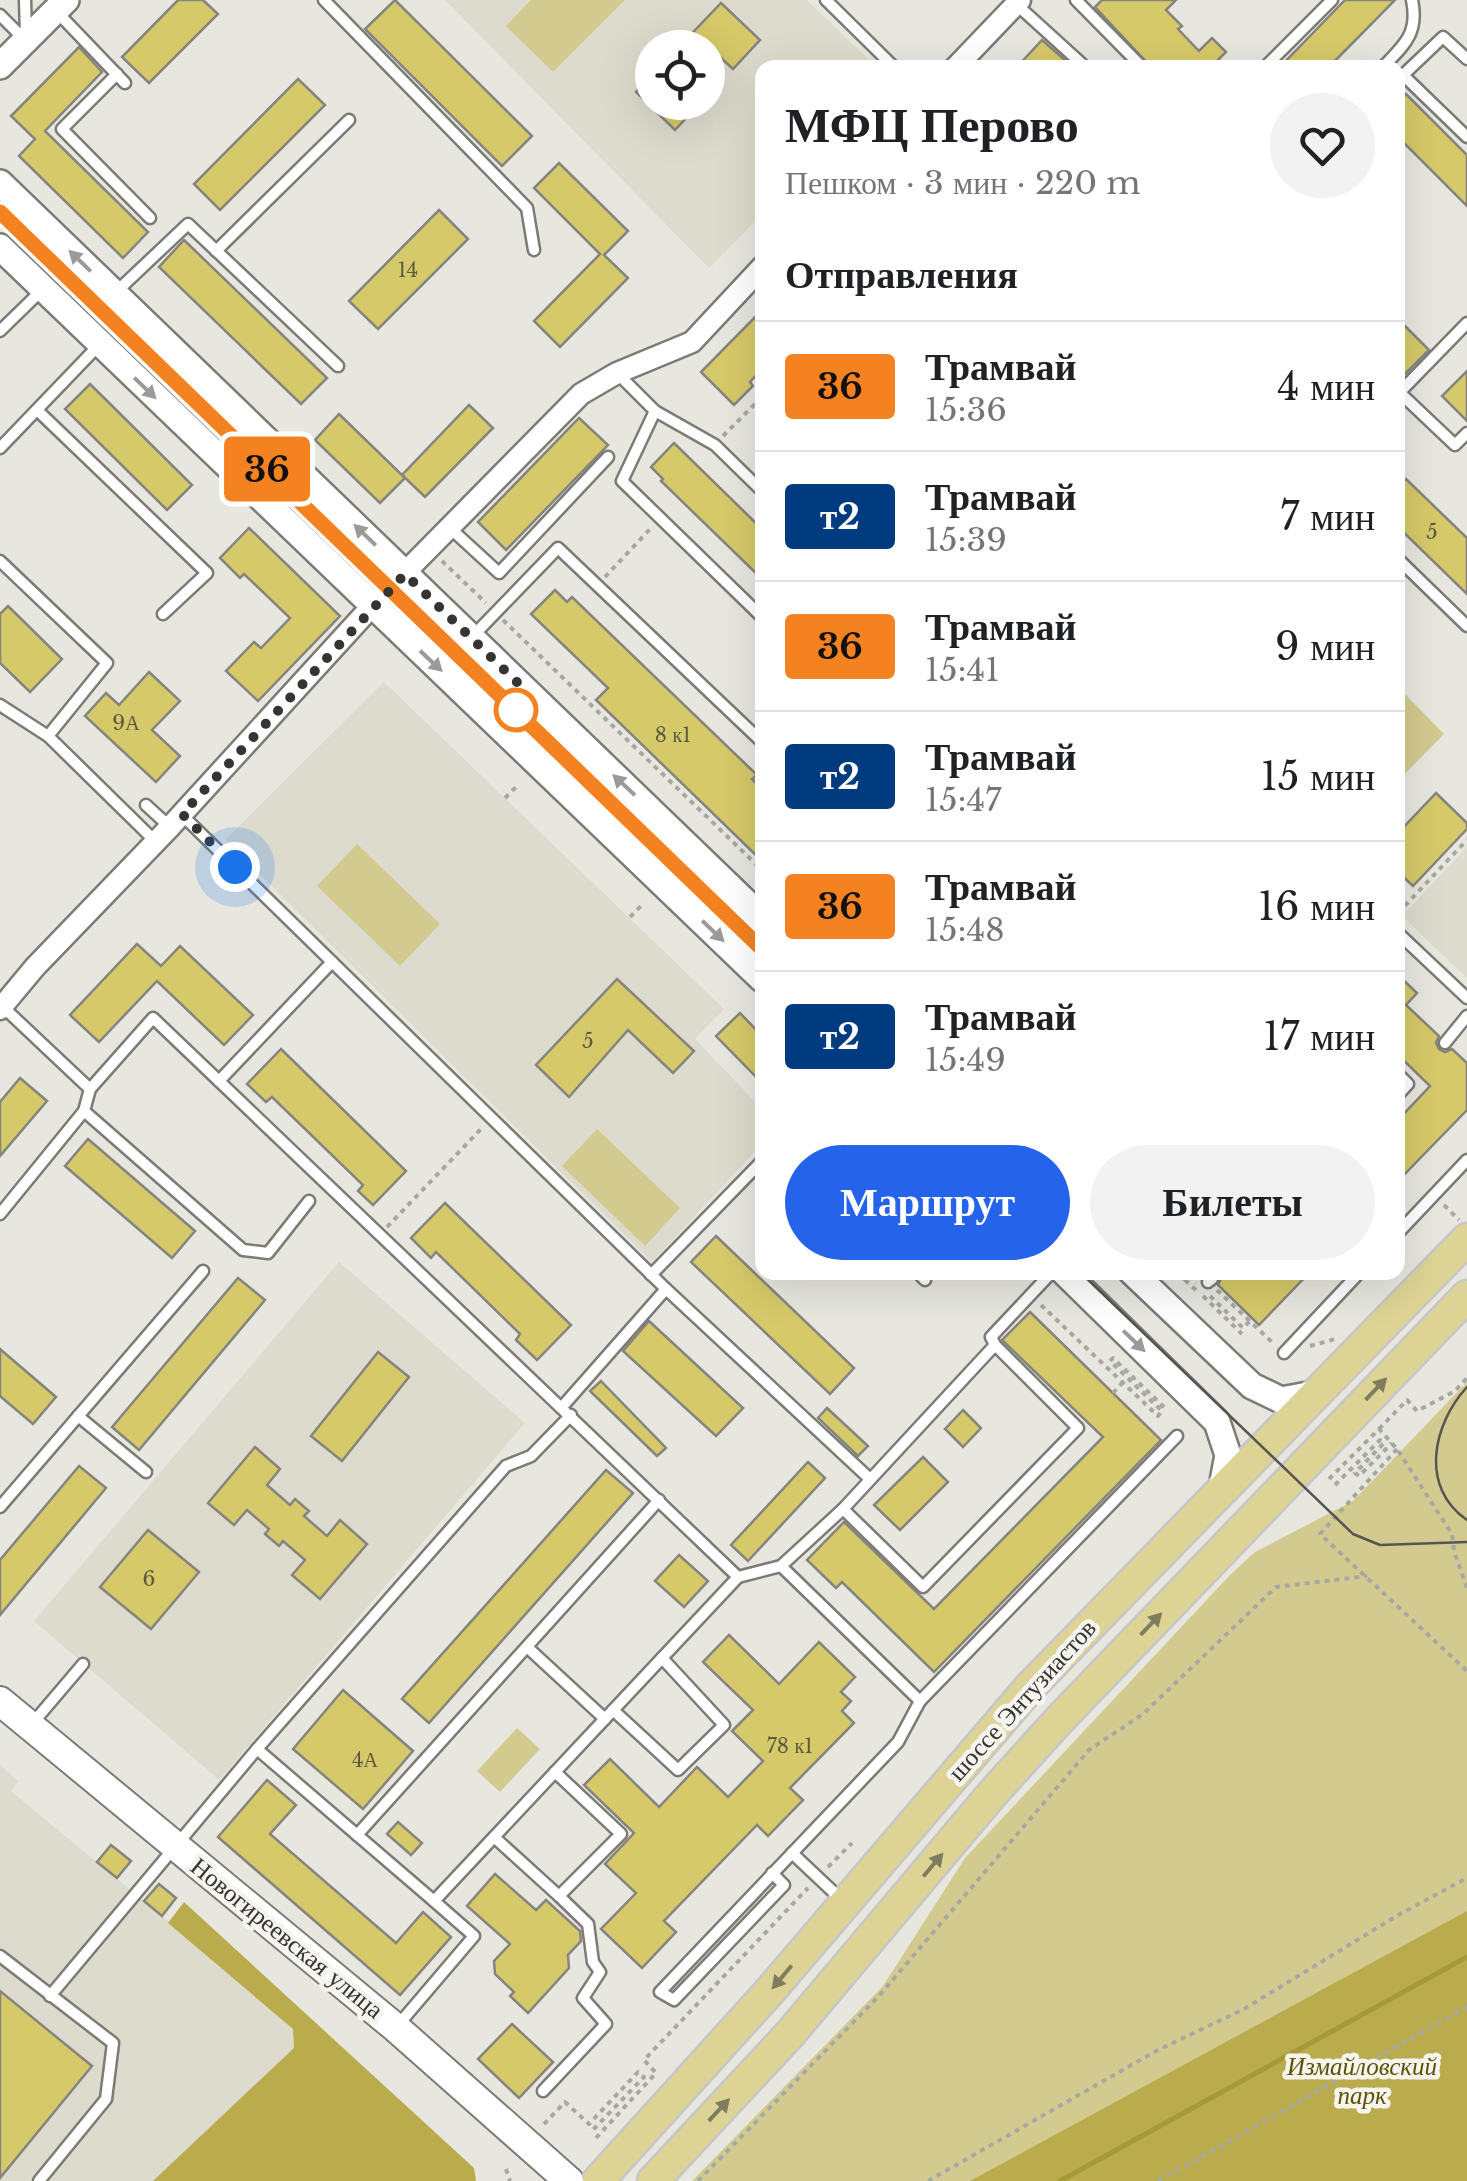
<!DOCTYPE html>
<html lang="ru">
<head>
<meta charset="utf-8">
<style>
	:root { --surface:#fff; --page:#f2f2f2; --text:#202124; --muted:#757577; --line:#e0e0e0; --accent:#2563eb }
	body { margin:0; font-family:"Libre Baskerville",serif; background:var(--page); color:var(--text); height:100vh; display:flex; flex-direction:column; font-size:38px; white-space:nowrap }
	* { box-sizing:border-box; margin:0 }
	p { font-size:32px; color:var(--muted) }
	.icon { flex:none; width:55px; height:55px; fill:none; stroke:currentColor; stroke-width:2; stroke-linecap:round; stroke-linejoin:round }
	.map { position:relative; flex:1; overflow:hidden }
	.drawer { position:absolute; left:755px; top:60px; width:650px; height:1220px; display:flex; flex-direction:column; background:var(--surface); border-radius:20px; box-shadow:0 10px 40px #0002 }
	.drawer>* { flex:none }
	.badge { padding:0 20px; border-radius:8px; font-size:35px; line-height:65px }
	.controls { position:absolute; left:635px; top:30px; display:grid; gap:20px }
	.controls a { display:grid; place-items:center; width:90px; height:90px; border-radius:50%; background:var(--surface); box-shadow:0 10px 40px #0002; font-size:50px }
	.you { position:absolute; width:50px; height:50px; margin:-25px; border:8px solid #fff; border-radius:50%; background:#1a73e8; box-shadow:0 0 0 15px #1a73e833 }
	.map>.badge { position:absolute; translate:-50% -50%; box-shadow:0 0 0 5px #fff }
	h2 { padding:0 30px; font-size:38px; line-height:90px }
	.round { display:grid; place-items:center; flex:none; width:105px; height:105px; border-radius:52px; background:var(--page) }
	.headline { display:flex; align-items:center; justify-content:space-between; height:170px; padding:0 30px }
	h1 { font-size:48px; font-weight:700; line-height:75px }
	.button { display:flex; gap:20px; margin-top:auto; padding:20px 30px }
	.button a { flex:1; height:115px; border-radius:60px; background:var(--accent); color:#fff; font-size:40px; font-weight:700; line-height:115px; text-align:center }
	.button a+a { background:var(--page); color:var(--text) }
	ul { padding:0; list-style:none }
	li { display:flex; align-items:center; gap:30px; height:130px; padding:0 30px; border-top:2px solid var(--line) }
	li div { flex:1 }
	li b { display:block; font-size:38px }
	li em { font-style:normal }
	li .badge { min-width:110px; font-weight:700; text-align:center }
	.map>svg:first-child { display:block }
</style>
</head>
<body>
<div class="map">
<svg width="1467" height="2181" viewBox="0 0 1467 2181">
	<rect width="100%" height="100%" fill="#e7e7e0"/>
	<g fill="#dcdbcd" fill-rule="evenodd">
		<path d="M 445,0 L 807,0 L 876,67 L 762,68 L 762,214 L 709,268 ZM 652,48 L 708,48 L 708,102 L 652,102 Z"/>
		<polygon points="384,682 724,1009 695,1039 762,1109 762,1144 652,1262 225,840"/>
		<polygon points="1467,847 1467,978 1402,916"/>
		<polygon points="339,1262 525,1423 219,1780 34,1621"/>
		<polygon points="0,1765 18,1781 11,1791 162,1916 453,2164 437,2181 0,2181"/>
	</g>
	<g fill="#d3ca8f">
		<polygon points="531,0 625,0 553,72 506,26"/>
		<polygon points="1398,687 1444,734 1398,781"/>
		<polygon points="357,844 440,924 400,966 317,886"/>
		<polygon points="597,1129 680,1208 645,1246 562,1166"/>
		<polygon points="1467,1382 1467,2181 692,2181 883,1986 965,1858 1230,1575 1255,1552 1353,1501"/>
		<polygon points="517,1728 540,1749 500,1792 477,1771"/>
	</g>
	<g fill="#baac4d">
		<polygon points="184,1902 474,2168 476,2181 153,2181 294,2048 293,2029 168,1923"/>
		<polygon points="1467,1910 1467,2181 970,2181 1467,1911"/>
	</g>
	<g fill="none" stroke-linecap="round" stroke-linejoin="round">
		<polyline stroke="#a69937" stroke-width="5" points="1060,2181 1467,1957"/>
	</g>
	<g fill="#d6c969" stroke="#85847e" stroke-width="2.5">
		<polygon points="178,0 203,0 218,14 149,83 122,57"/>
		<polygon points="395,0 532,136 502,166 365,29"/>
		<polygon points="1102,0 1176,0 1166,10 1182,26 1178,29 1199,51 1212,38 1226,52 1210,68 1152,68 1095,7"/>
		<polygon points="1345,0 1395,0 1328,68 1279,68"/>
		<polygon points="721,3 760,40 733,69 719,56 708,68 708,48 678,48"/>
		<polygon points="1042,40 1066,61 1072,68 1016,68"/>
		<polygon points="79,47 102,72 45,131 148,232 123,258 19,156 35,139 11,116"/>
		<polygon points="652,74 652,102 701,102 675,130 636,92"/>
		<polygon points="298,79 325,105 220,210 194,184"/>
		<polygon points="1406,94 1467,155 1467,206 1398,137 1398,103"/>
		<polygon points="559,163 628,231 604,255 628,278 560,347 534,321 600,254 534,188"/>
		<polygon points="439,210 468,239 378,329 349,301"/>
		<polygon points="184,240 327,378 301,404 159,267"/>
		<polygon points="762,310 762,369 750,382 753,386 734,405 701,372"/>
		<polygon points="1398,319 1429,350 1405,374 1398,366"/>
		<polygon points="1467,371 1467,421 1442,396"/>
		<polygon points="90,384 192,485 167,510 65,409"/>
		<polygon points="469,405 493,428 425,497 402,475"/>
		<polygon points="339,414 405,478 380,503 315,440"/>
		<polygon points="579,418 608,445 506,550 478,522"/>
		<polygon points="674,443 762,529 762,579 661,481 663,479 651,467"/>
		<polygon points="1406,479 1467,538 1467,594 1398,527 1398,488"/>
		<polygon points="249,528 340,616 258,701 226,671 254,642 261,648 290,618 244,574 240,578 220,558"/>
		<polygon points="555,590 567,602 572,597 757,775 752,779 762,789 762,861 596,700 608,688 531,614"/>
		<polygon points="8,606 62,659 30,692 0,663 0,614"/>
		<polygon points="149,672 180,701 152,730 180,756 156,782 85,716 106,693 119,705"/>
		<polygon points="1436,793 1467,823 1467,829 1413,886 1398,872 1398,833"/>
		<polygon points="137,944 161,966 180,946 253,1015 224,1045 157,981 99,1042 70,1015"/>
		<polygon points="1398,975 1417,993 1406,1005 1439,1036 1436,1043 1439,1049 1445,1052 1452,1049 1467,1063 1467,1110 1398,1181 1398,1120 1430,1086 1398,1055"/>
		<polygon points="617,979 694,1051 673,1073 628,1030 569,1097 536,1065"/>
		<polygon points="740,1013 762,1036 762,1083 716,1036"/>
		<polygon points="281,1049 406,1171 373,1205 358,1191 363,1185 272,1097 266,1102 247,1084"/>
		<polygon points="20,1078 47,1101 0,1156 0,1102"/>
		<polygon points="88,1139 195,1231 172,1258 65,1166"/>
		<polygon points="445,1203 571,1325 537,1360 516,1340 520,1334 436,1252 431,1258 411,1238"/>
		<polygon points="716,1236 854,1368 830,1394 691,1262"/>
		<polygon points="1218,1272 1310,1272 1259,1325 1218,1285 1221,1279"/>
		<polygon points="238,1278 265,1300 139,1450 112,1427"/>
		<polygon points="1030,1312 1161,1440 934,1672 842,1582 836,1588 807,1560 844,1522 934,1609 1103,1437 1002,1340"/>
		<polygon points="649,1321 743,1408 716,1436 623,1351"/>
		<polygon points="0,1349 56,1397 33,1424 0,1396"/>
		<polygon points="378,1352 409,1377 342,1461 311,1436"/>
		<polygon points="601,1381 666,1448 657,1456 590,1391"/>
		<polygon points="827,1408 868,1446 858,1456 818,1418"/>
		<polygon points="963,1410 981,1428 963,1447 945,1429"/>
		<polygon points="255,1447 280,1469 267,1485 290,1505 295,1499 309,1511 304,1516 327,1536 340,1520 367,1544 320,1599 292,1575 305,1560 283,1541 279,1546 265,1534 269,1529 247,1510 234,1525 208,1503"/>
		<polygon points="923,1457 948,1482 900,1530 874,1505"/>
		<polygon points="808,1462 825,1478 748,1561 731,1545"/>
		<polygon points="79,1466 106,1488 0,1615 0,1560"/>
		<polygon points="606,1470 633,1493 429,1723 402,1699"/>
		<polygon points="148,1530 199,1572 151,1629 100,1587"/>
		<polygon points="679,1555 708,1581 684,1607 655,1581"/>
		<polygon points="729,1635 779,1684 819,1642 855,1677 841,1692 851,1701 842,1711 854,1723 790,1788 803,1800 768,1836 757,1825 664,1921 676,1932 642,1968 601,1929 636,1893 605,1864 634,1833 584,1785 610,1759 659,1807 697,1767 728,1797 763,1761 732,1731 753,1710 703,1662"/>
		<polygon points="343,1690 413,1751 363,1809 293,1749"/>
		<polygon points="267,1780 296,1805 270,1834 396,1943 423,1912 451,1937 400,1995 218,1837"/>
		<polygon points="398,1822 422,1843 411,1855 387,1834"/>
		<polygon points="111,1845 131,1861 117,1878 97,1862"/>
		<polygon points="495,1874 536,1910 546,1900 580,1931 581,1941 568,1955 569,1968 528,2013 510,1996 514,1992 495,1974 494,1961 510,1944 467,1906"/>
		<polygon points="159,1884 176,1898 162,1916 144,1901"/>
		<polygon points="0,1991 92,2066 0,2178"/>
		<polygon points="512,2024 553,2062 519,2098 478,2059"/>
	</g>
	<g fill="none" stroke-linecap="round" stroke-linejoin="round">
		<g stroke="#7c7b75" stroke-width="15">
			<g id="service">
				<polyline points="25,0 26,34"/>
				<polyline points="324,0 527,208 534,250"/>
				<polyline points="826,0 895,68"/>
				<polyline points="1076,0 1143,68"/>
				<polyline points="1016,4 1082,64"/>
				<polyline points="56,11 125,83"/>
				<polyline points="0,15 25,40"/>
				<polyline points="1467,59 1443,37 1403,75 1467,137"/>
				<polyline points="1264,68 1332,0"/>
				<path d="M 1382,68 C 1404,45 1419,34 1412,0"/>
				<polyline points="117,74 62,129 150,218"/>
				<polyline points="216,251 349,120"/>
				<polyline points="115,293 188,224 338,366"/>
				<polyline points="0,331 42,290"/>
				<polyline points="617,373 655,411 622,481 762,617"/>
				<polyline points="1398,391 1455,445 1467,433"/>
				<polyline points="1398,394 1467,323"/>
				<polyline points="37,410 207,573 163,614"/>
				<polyline points="655,411 715,445 762,491"/>
				<polyline points="0,448 99,345"/>
				<polyline points="450,528 499,573 608,457"/>
				<polyline points="1398,559 1467,626"/>
				<polyline points="0,561 107,663 48,736"/>
				<polyline points="472,637 558,548 762,742"/>
				<polyline points="0,705 48,736 156,842"/>
				<polyline points="146,805 170,827"/>
				<polyline points="182,815 666,1289 562,1407"/>
				<polyline points="1398,933 1467,998"/>
				<polyline points="2,1006 90,1089 153,1018 738,1577 434,1901 257,1749"/>
				<polyline points="1445,1043 1467,1016"/>
				<polyline points="1398,1074 1408,1084 1398,1095"/>
				<polyline points="219,1081 332,962"/>
				<polyline points="84,1111 243,1250 268,1253 309,1201"/>
				<polyline points="0,1214 84,1111 90,1089"/>
				<polyline points="1398,1233 1467,1160"/>
				<polyline points="917,1272 925,1280"/>
				<polyline points="651,1275 762,1161"/>
				<polyline points="1208,1282 1212,1279"/>
				<polyline points="666,1289 870,1479"/>
				<polyline points="1284,1353 1360,1272"/>
				<polyline points="78,1416 146,1472"/>
				<polyline points="0,1507 203,1271"/>
				<polyline points="843,1509 923,1587 1078,1428 995,1345"/>
				<polyline points="781,1566 920,1701 1177,1436"/>
				<polyline points="738,1577 781,1566 843,1509 995,1345 991,1337 1052,1272"/>
				<polyline points="527,1647 605,1719"/>
				<polyline points="613,1710 678,1770 724,1725 662,1658"/>
				<polyline points="32,1724 83,1664"/>
				<polyline points="357,1835 659,1500"/>
				<polyline points="494,1837 559,1896 621,1834 555,1772"/>
				<polyline points="792,1853 844,1902"/>
				<polyline points="772,1873 784,1885 674,2000 660,1992 898,1742 920,1701"/>
				<polyline points="0,1956 113,2043 106,2099 39,2181"/>
				<polyline points="50,1996 257,1749 506,1466 531,1456 571,1415"/>
				<polyline points="399,2024 474,1936 434,1901"/>
				<polyline points="543,2091 606,2024 583,1998 600,1972 593,1962 588,1924 559,1896"/>
			</g>
		</g>
		<g stroke="#7c7b75" stroke-width="25">
			<g id="minor">
				<polyline points="955,68 1020,0"/>
				<polyline points="0,1009 35,967 170,827 372,606 581,394 617,373 692,342 762,267"/>
			</g>
		</g>
		<g stroke="#7c7b75" stroke-width="30">
			<g id="tertiary">
				<polyline points="0,66 66,0"/>
				<polyline points="0,183 762,918"/>
				<polyline points="0,247 762,979"/>
				<polyline points="1064,1272 1217,1422 1228,1455 1221,1492"/>
				<polyline points="1132,1272 1252,1386 1281,1400 1319,1393"/>
			</g>
		</g>
		<g stroke="#7c7b75" stroke-width="32">
			<polyline id="secondary" points="0,1701 396,2028 569,2181"/>
		</g>
		<g stroke="#c6c6c6" stroke-width="35">
			<g id="primary">
				<polyline points="598,2181 769,1992 1030,1687 1467,1239"/>
				<polyline points="653,2181 790,2034 993,1793 1061,1718 1467,1296"/>
			</g>
		</g>
		<g stroke="#a8a8a3" stroke-width="4" stroke-dasharray="5 5" stroke-linecap="butt">
			<polyline points="723,436 762,397"/>
			<polyline points="442,561 486,603"/>
			<polyline points="605,577 650,529"/>
			<polyline points="503,620 762,870"/>
			<polyline points="505,798 519,784"/>
			<polyline points="1398,913 1467,840"/>
			<polyline points="630,917 642,905"/>
			<polyline points="1444,1205 1459,1220"/>
			<polyline points="387,1227 481,1129"/>
			<polyline points="1196,1290 1185,1280 1189,1276 1196,1283"/>
			<polyline points="1217,1290 1275,1345"/>
			<polyline points="1203,1296 1242,1334"/>
			<polyline points="1210,1296 1243,1328 1250,1321"/>
			<polyline points="1041,1305 1158,1416 1162,1411 1110,1361 1113,1358 1167,1410"/>
			<polyline points="1310,1346 1335,1339"/>
			<polyline points="1113,1393 1123,1382"/>
			<polyline points="1379,1429 1407,1400 1417,1411 1455,1391 1467,1378"/>
			<polyline points="1397,1449 1320,1534 1467,1671"/>
			<polyline points="1329,1479 1379,1429 1397,1449 1452,1534 1454,1551 1467,1588"/>
			<polyline points="1335,1485 1380,1440 1384,1443 1355,1473 1359,1476 1392,1443"/>
			<polyline points="828,1867 852,1843"/>
			<polyline points="544,2124 565,2102 589,2124 638,2072 644,2077 590,2133"/>
			<polyline points="596,2138 656,2073 644,2060 808,1888"/>
			<polyline points="506,2169 510,2181"/>
			<polyline points="698,2181 878,1997 1089,1750 1143,1714 1276,1587 1367,1576"/>
			<polyline points="928,2181 1156,2051 1244,2009 1400,1914 1467,1878"/>
			<polyline points="1158,2181 1467,2007"/>
		</g>
		<use href="#service" stroke="#fff" stroke-width="10"/>
		<use href="#minor" stroke="#fff" stroke-width="20"/>
		<use href="#tertiary" stroke="#fff" stroke-width="25"/>
		<use href="#secondary" stroke="#fff" stroke-width="28"/>
		<use href="#primary" stroke="#dcd394" stroke-width="30"/>
		<g stroke="#555552" stroke-width="2.5">
			<polyline points="0,212 762,949"/>
			<polyline points="1080,1272 1353,1534 1380,1545 1467,1542"/>
			<path d="M 1467,1387 C 1433,1424 1419,1487 1467,1520"/>
		</g>
	</g>
	<defs><path id="oneway-solid" d="M-6-.8H1V-3.2L6.5 0L1 3.2V.8H-6Z" transform="scale(2.5)"/></defs>
	<g fill="#9a9a98">
		<use href="#oneway-solid" transform="translate(80 261) rotate(-136)"/>
		<use href="#oneway-solid" transform="translate(145 388) rotate(44)"/>
		<use href="#oneway-solid" transform="translate(365 535) rotate(-136)"/>
		<use href="#oneway-solid" transform="translate(431 661) rotate(43)"/>
		<use href="#oneway-solid" transform="translate(624 785) rotate(-137)"/>
		<use href="#oneway-solid" transform="translate(713 931) rotate(44)"/>
		<use href="#oneway-solid" transform="translate(1134 1341) rotate(44)"/>
	</g>
	<g fill="#807c5e">
		<use href="#oneway-solid" transform="translate(1376 1389) rotate(-46)"/>
		<use href="#oneway-solid" transform="translate(1151 1624) rotate(-46)"/>
		<use href="#oneway-solid" transform="translate(933 1865) rotate(-50)"/>
		<use href="#oneway-solid" transform="translate(782 1977) rotate(130)"/>
		<use href="#oneway-solid" transform="translate(719 2110) rotate(-47)"/>
	</g>
	<g fill="none" stroke-linecap="round" stroke-linejoin="round">
		<g stroke="#fff" stroke-width="22">
			<polyline id="line" points="0,212 762,949"/>
		</g>
		<use href="#line" stroke="#f58220" stroke-width="15"/>
		<polyline stroke="#343432" stroke-width="10" stroke-dasharray="0 18" points="235,867 182,814 405,574 521,686 516,710"/>
	</g>
	<circle fill="#fff" stroke="#f58220" stroke-width="5" cx="516" cy="710" r="20"/>
	<g text-anchor="middle" dominant-baseline="central" stroke-width="9" stroke-linejoin="round" paint-order="stroke">
		<g font-size="20" fill="#5c5940">
			<text x="408" y="270">14</text>
			<text x="1432" y="532">5</text>
			<text x="126" y="723">9А</text>
			<text x="673" y="735">8 к1</text>
			<text x="588" y="1041">5</text>
			<text x="149" y="1579">6</text>
			<text x="790" y="1746">78 к1</text>
			<text x="365" y="1760">4А</text>
		</g>
		<g font-size="25" fill="#343432" stroke="#f5f4ee">
			<text transform="translate(1022 1700) rotate(-48)">шоссе Энтузиастов</text>
			<text transform="translate(287 1938) rotate(39)">Новогиреевская улица</text>
		</g>
		<g font-size="25" font-style="italic" fill="#5c5205" stroke="#f5f4ee">
			<text x="1362" y="2066">Измайловский<tspan x="1362" dy="29">парк</tspan></text>
		</g>
	</g>
</svg>
<div class="controls">
<a><svg class="icon" aria-label="locate" viewBox="0 0 24 24"><circle cx="12" cy="12" r="6"/><path d="M12 2v4M12 18v4M2 12h4M18 12h4"/></svg></a>
</div>
<div class="you" style="left:235px;top:867px"></div>
<b class="badge" style="left:267px;top:469px;background:#f58220;color:#111">36</b>
<section class="drawer">
<div class="headline"><div><h1>МФЦ Перово</h1><p>Пешком · 3 мин · 220 m</p></div><a class="round"><svg class="icon" aria-label="heart" viewBox="0 0 24 24"><path d="M12 20l-8-8c-3-5 5-10 8-4 3-6 11-1 8 4z"/></svg></a></div>
<h2>Отправления</h2>
<ul>
<li><span class="badge" style="background:#f58220;color:#111">36</span><div><b>Трамвай</b><p>15:36</p></div><em>4 мин</em></li>
<li><span class="badge" style="background:#003b80;color:#fff">т2</span><div><b>Трамвай</b><p>15:39</p></div><em>7 мин</em></li>
<li><span class="badge" style="background:#f58220;color:#111">36</span><div><b>Трамвай</b><p>15:41</p></div><em>9 мин</em></li>
<li><span class="badge" style="background:#003b80;color:#fff">т2</span><div><b>Трамвай</b><p>15:47</p></div><em>15 мин</em></li>
<li><span class="badge" style="background:#f58220;color:#111">36</span><div><b>Трамвай</b><p>15:48</p></div><em>16 мин</em></li>
<li><span class="badge" style="background:#003b80;color:#fff">т2</span><div><b>Трамвай</b><p>15:49</p></div><em>17 мин</em></li>
</ul>
<div class="button"><a>Маршрут</a><a>Билеты</a></div>
</section>
</div>
</body>
</html>
